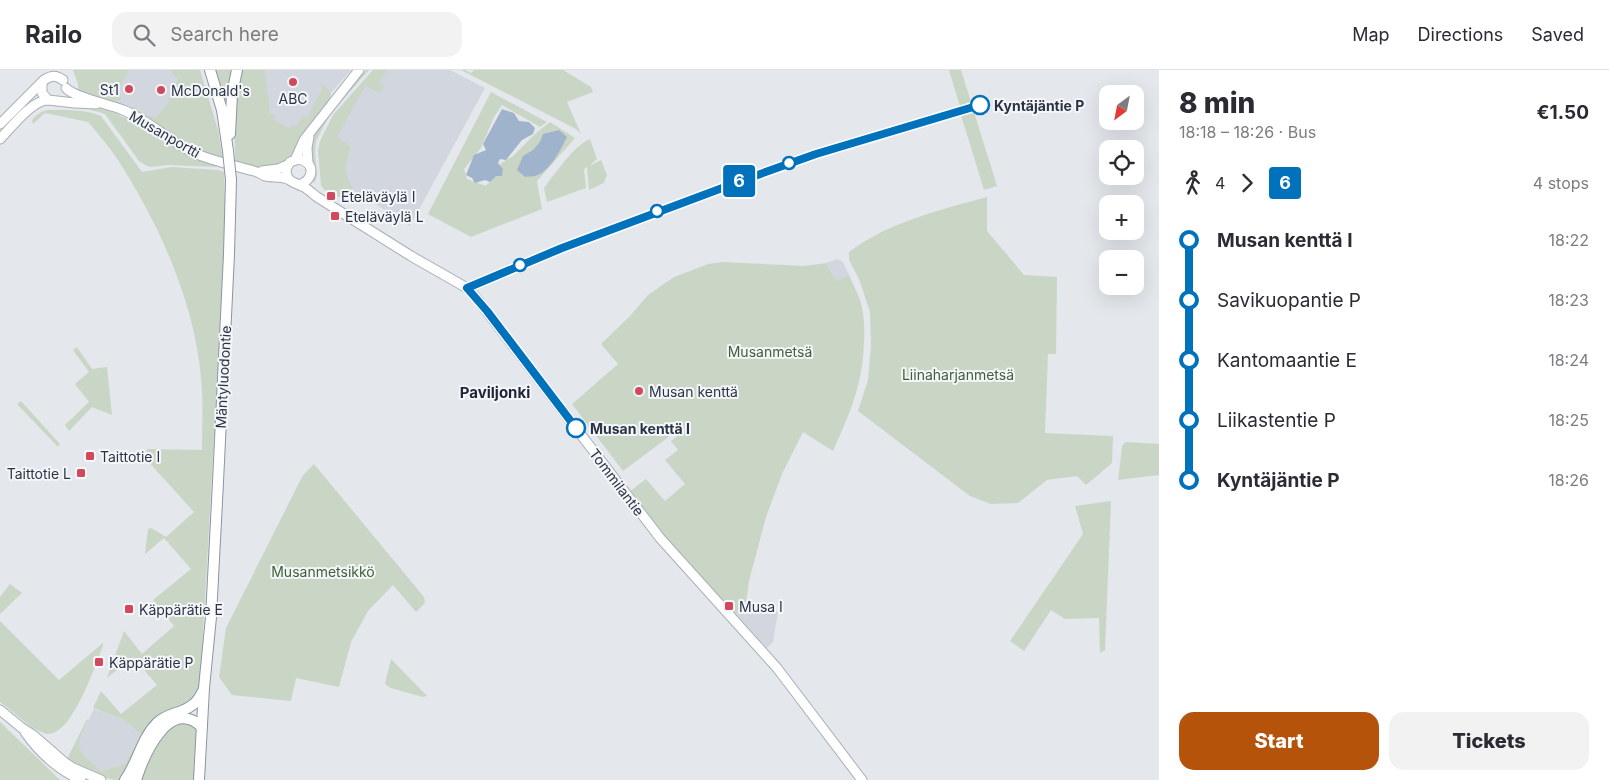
<!DOCTYPE html>
<html lang="en">
<head>
<meta charset="utf-8">
<style>
	:root { --surface:#fff; --page:#f2f2f3; --text:#2b2b33; --muted:#7c7c81; --line:#e1e1e2; --accent:#b45309 }
	body { margin:0; font-family:Inter,sans-serif; background:var(--page); color:var(--text); height:100vh; display:flex; flex-direction:column; font-size:19px; white-space:nowrap }
	* { box-sizing:border-box; margin:0 }
	p { font-size:16px; color:var(--muted) }
	.icon { flex:none; width:28px; height:28px; fill:none; stroke:currentColor; stroke-width:2; stroke-linecap:round; stroke-linejoin:round }
	.map { position:relative; flex:1; overflow:hidden }
	.panel { display:flex; flex-direction:column; background:var(--surface); width:450px }
	.panel>* { flex:none }
	.badge { padding:0 10px; border-radius:4px; font-size:18px; line-height:32px }
	.needle { width:32px; rotate:212deg }
	.buttons { position:absolute; left:1099px; top:15px; display:grid; gap:10px }
	.buttons a { display:grid; place-items:center; width:45px; height:45px; border-radius:10px; background:var(--surface); box-shadow:0 5px 20px #0002; font-size:25px }
	.map>.badge { position:absolute; translate:-50% -50%; box-shadow:0 0 0 2px #fff }
	.legs { display:flex; align-items:center; gap:8px; height:55px; padding:0 20px; font-size:16px }
	.legs p { margin-inline-start:auto }
	.summary { display:flex; align-items:center; justify-content:space-between; height:85px; padding:0 20px }
	h1 { font-size:28px; font-weight:800; line-height:38px }
	.primary-button { display:flex; gap:10px; margin-top:auto; padding:10px 20px }
	.primary-button a { flex:1; height:58px; border-radius:15px; background:var(--accent); color:#fff; font-size:20px; font-weight:800; line-height:58px; text-align:center }
	.primary-button a+a { background:var(--page); color:var(--text) }
	ul { padding:0 20px; list-style:none }
	li { display:flex; align-items:center; gap:18px; height:60px; font-size:19px }
	li i { display:grid; place-items:center; width:8px; height:100%; margin:0 6px; background:currentColor }
	li i::after { content:''; width:12px; height:12px; margin:-6px; border:4px solid; border-radius:50%; background:var(--surface) }
	li p { margin-inline-start:auto }
	li:first-child i { background:linear-gradient(#0000 50%,currentColor 0) }
	li:last-child i { background:linear-gradient(currentColor 50%,#0000 0) }
	header { display:flex; align-items:center; gap:30px; box-sizing:border-box; height:70px; padding:0 25px; background:var(--surface); border-bottom:1px solid var(--line) }
	header strong { font-size:24px }
	nav { display:flex; gap:28px; margin-inline-start:auto; font-size:18px }
	.search { width:350px; height:45px; background:var(--page); display:flex; align-items:center; gap:12px; box-sizing:border-box; padding:0 18px; border-radius:15px; color:var(--muted); font-size:19px }
	main { display:flex; flex:1; min-height:0 }
	.map>svg:first-child { display:block }
</style>
</head>
<body>
<header>
<strong>Railo</strong>
<div class="search"><svg class="icon" aria-label="search" viewBox="0 0 24 24"><circle cx="10" cy="10" r="6"/><path d="M15 15l6 6"/></svg>Search here</div>
<nav><a>Map</a><a>Directions</a><a>Saved</a></nav>
</header>
<main>
<div class="map">
<svg width="1159" height="710" viewBox="0 0 1159 710">
	<rect width="100%" height="100%" fill="#e4e7ec"/>
	<g fill="#d2d6de">
		<polygon points="129,0 169,0 176,7 177,11 175,18 167,34 156,47 149,47 146,45 136,37 130,37 131,39 114,33 122,29 119,19"/>
		<polygon points="263,0 351,0 295,64 266,49"/>
		<polygon points="374,0 450,0 485,18 410,156 350,118 332,70"/>
		<polygon points="837,189 843,192 849,205 836,212 826,193"/>
		<polygon points="746,533 778,542 773,572 767,578 735,543"/>
		<polygon points="94,639 124,650 141,665 125,694 101,701 79,680 78,671"/>
	</g>
	<g fill="#c9d6c5">
		<polygon points="73,0 129,0 119,19 122,29 114,33 78,23 78,14"/>
		<path d="M 169,0 L 200,0 L 218,60 L 223,90 L 184,74 L 131,39 L 130,37 L 136,37 C 142,43 147,47 156,47 L 167,34 L 177,11 L 176,7 Z"/>
		<polygon points="214,0 235,0 226,42"/>
		<path d="M 241,0 L 265,0 L 270,43 L 276,46 L 274,50 L 290,59 L 292,55 L 296,56 L 303,46 L 307,48 L 323,17 L 320,15 L 320,14 L 326,17 L 331,24 C 329,35 318,44 312,54 C 305,63 299,80 291,87 C 275,103 255,98 235,94 C 236,77 233,60 234,43 C 235,28 238,14 241,0 Z"/>
		<polygon points="366,0 369,0 330,44 316,71 315,83 317,105 314,114 309,75 311,68 323,50"/>
		<path d="M 373,0 L 387,0 L 379,13 L 384,16 L 379,23 L 365,16 L 337,67 L 351,77 C 345,95 342,100 353,118 C 350,120 346,124 343,126 C 335,129 324,121 321,115 L 318,81 L 320,71 L 333,45 Z"/>
		<polygon points="461,0 465,0 471,3 474,0 563,0 591,17 593,22 567,32 581,64 576,59"/>
		<polygon points="949,0 961,0 971,32 960,36"/>
		<polygon points="491,22 547,52 540,57 502,35 494,47 481,78 464,99 467,109 486,116 495,106 501,93 513,86 536,63 550,52 575,68 537,111 542,139 471,167 428,144"/>
		<path d="M 77,37 C 118,35 142,59 176,77 C 189,85 204,91 218,97 L 167,95 L 152,97 L 147,96 L 139,91 L 105,44 L 89,39 Z"/>
		<path d="M 48,40 C 66,40 85,39 101,46 L 142,102 L 172,97 L 218,100 L 224,102 L 225,135 L 222,227 L 200,616 L 196,626 L 125,705 C 123,706 120,709 118,710 C 105,710 78,697 67,689 L 87,649 L 88,650 C 73,682 77,678 101,701 L 125,694 L 141,665 L 124,650 L 93,638 L 101,621 L 121,644 L 157,615 L 133,587 L 107,608 L 124,561 L 142,584 L 174,556 L 153,530 L 191,499 L 164,468 L 145,484 L 148,459 L 151,458 L 166,467 L 194,442 L 146,389 L 149,383 L 145,381 L 148,379 L 202,380 C 202,361 203,341 202,322 C 199,245 164,163 123,98 C 113,81 101,67 88,52 L 45,43 L 33,54 L 32,50 C 38,44 41,41 48,40 Z"/>
		<polygon points="974,42 997,116 984,120 961,45"/>
		<path d="M 590,69 L 597,89 L 589,96 L 601,90 L 607,105 L 604,113 L 589,120 L 587,97 L 584,99 L 586,118 L 547,132 L 544,118 C 555,104 574,75 590,69 Z"/>
		<path d="M 987,127 L 987,161 L 1024,205 L 1057,207 L 1056,284 L 1048,284 L 1045,363 L 1113,366 L 1112,393 L 1086,415 L 1077,406 L 1047,410 L 1018,433 L 991,434 L 970,426 L 858,341 L 868,310 L 871,276 L 870,242 L 859,209 L 849,190 L 849,182 C 889,152 940,140 987,127 Z"/>
		<path d="M 722,192 L 804,196 L 826,193 L 836,211 L 849,205 C 853,214 858,224 861,233 C 864,246 865,259 864,271 C 863,314 850,343 833,381 L 803,362 L 782,404 L 766,447 L 749,511 L 746,533 L 733,545 L 663,465 L 629,422 L 646,409 L 665,431 L 685,414 L 665,390 L 678,380 L 671,371 L 685,360 L 682,357 L 623,401 L 572,334 L 618,294 L 601,274 L 630,246 L 648,225 L 674,207 L 708,194 Z"/>
		<polygon points="77,277 92,299 107,297 112,345 92,337 69,361 65,355 89,332 75,314 89,302 73,280"/>
		<polygon points="21,331 60,374 58,377 17,334"/>
		<polygon points="1126,372 1159,374 1159,405 1118,410 1122,377 1123,374"/>
		<polygon points="314,394 424,527 425,533 416,542 393,515 368,541 351,572 339,617 296,608 291,631 232,625 219,607 226,558 303,405"/>
		<polygon points="1111,431 1105,580 1100,583 1099,548 1065,549 1051,540 1024,581 1010,571 1083,464 1075,436"/>
		<polygon points="10,514 22,523 0,544 0,527"/>
		<path d="M 0,551 L 59,610 L 103,573 L 103,576 C 96,593 70,673 44,663 C 27,657 14,641 0,632 Z"/>
		<polygon points="391,589 427,626 423,627 391,618 385,614"/>
		<polygon points="190,651 197,660 196,710 139,710 160,665 177,653"/>
		<polygon points="0,652 1,653 60,710 0,710"/>
	</g>
	<g fill="#9fb4cc">
		<polygon points="502,39 514,43 519,51 529,52 535,58 533,64 522,70 506,90 500,89 498,93 503,99 502,106 496,106 490,112 485,110 475,113 472,108 466,105 474,85 486,80 483,74"/>
		<path d="M 559,60 L 567,67 C 561,79 551,99 538,105 C 534,107 529,106 525,107 L 517,100 L 523,86 L 533,80 L 540,72 L 543,64 Z"/>
	</g>
	<g fill="none" stroke-linecap="round" stroke-linejoin="round">
		<g stroke="#a9aeb7" stroke-width="11">
			<g id="secondary">
				<polyline points="42,14 42,23 48,30 75,33 96,34"/>
				<path d="M 66,18 C 75,28 109,34 123,40 C 148,50 168,70 192,82 C 212,91 233,95 254,101 C 258,102 261,104 265,106 C 272,108 280,106 287,109"/>
				<path d="M 0,54 L 44,10 C 52,5 56,5 63,10"/>
				<path d="M 0,69 C 11,58 32,30 48,30"/>
				<polyline points="295,90 304,70 359,0"/>
				<polyline points="308,93 307,78 309,66"/>
				<polyline points="262,101 278,99 287,95"/>
				<path d="M 299,115 C 314,110 316,93 299,89 L 290,92 L 286,99 C 286,113 295,112 304,117 C 309,120 313,124 317,127 L 411,186 L 467,218 L 478,230 L 660,468 L 777,598 L 862,710"/>
				<polyline points="0,640 22,658 33,665 64,692 73,698 101,710"/>
				<path d="M 25,662 C 39,682 59,700 81,710"/>
			</g>
		</g>
		<g stroke="#8b94a3" stroke-width="12">
			<g id="trunk">
				<polyline points="210,0 222,40 228,81"/>
				<polyline points="230,64 232,24 237,0"/>
				<path d="M 125,710 C 138,692 141,669 157,653 C 167,643 180,644 191,636 C 197,633 200,627 203,621"/>
				<path d="M 136,710 C 144,685 169,626 202,657"/>
				<polyline points="199,710 204,618 211,547 218,412 229,184 231,110"/>
			</g>
		</g>
		<use href="#secondary" stroke="#fff" stroke-width="9"/>
		<use href="#trunk" stroke="#fff" stroke-width="10"/>
		<g stroke="#8b94a3" stroke-width="12" stroke-linecap="butt">
			<polyline id="trunk-bridge" points="228,81 231,110"/>
		</g>
		<use href="#trunk-bridge" stroke="#fff" stroke-width="10"/>
	</g>
	<g fill="none" stroke-linecap="round" stroke-linejoin="round">
		<g stroke="#fff" stroke-width="11">
			<polyline id="line-1" points="576,358 487,241 467,218 562,178 749,108 816,84 980,35"/>
		</g>
		<use href="#line-1" stroke="#0072bc" stroke-width="8"/>
	</g>
	<g fill="#d1495b" stroke="#f4f6f9" stroke-width="2">
		<circle cx="293" cy="12" r="5"/>
		<circle cx="129" cy="19" r="5"/>
		<circle cx="161" cy="20" r="5"/>
		<rect x="326" y="121" width="10" height="10" rx="2.5"/>
		<rect x="330" y="141" width="10" height="10" rx="2.5"/>
		<circle cx="639" cy="321" r="5"/>
		<rect x="85" y="381" width="10" height="10" rx="2.5"/>
		<rect x="76" y="398" width="10" height="10" rx="2.5"/>
		<rect x="724" y="531" width="10" height="10" rx="2.5"/>
		<rect x="124" y="534" width="10" height="10" rx="2.5"/>
		<rect x="94" y="587" width="10" height="10" rx="2.5"/>
	</g>
	<g fill="#fff" stroke="#0072bc" stroke-width="2.5">
		<circle cx="980" cy="35" r="9"/>
		<circle cx="789" cy="93" r="6"/>
		<circle cx="657" cy="141" r="6"/>
		<circle cx="520" cy="195" r="6"/>
		<circle cx="576" cy="358" r="9"/>
	</g>
	<g text-anchor="middle" dominant-baseline="central" stroke-width="4" stroke-linejoin="round" paint-order="stroke">
		<g font-size="14" fill="#2b3445" stroke="#f4f6f9" text-anchor="start">
			<text x="119" y="19" text-anchor="end">St1</text>
			<text x="171" y="20">McDonald's</text>
			<text x="293" y="28" text-anchor="middle">ABC</text>
			<text x="341" y="126">Eteläväylä I</text>
			<text x="345" y="146">Eteläväylä L</text>
			<text x="649" y="321">Musan kenttä</text>
			<text x="100" y="386">Taittotie I</text>
			<text x="71" y="403" text-anchor="end">Taittotie L</text>
			<text x="739" y="536">Musa I</text>
			<text x="139" y="539">Käppärätie E</text>
			<text x="109" y="592">Käppärätie P</text>
		</g>
		<g font-size="14" font-weight="bold" fill="#2b3445" stroke="#f4f6f9" text-anchor="start">
			<text x="994" y="35">Kyntäjäntie P</text>
			<text x="590" y="358">Musan kenttä I</text>
		</g>
		<g font-size="14" fill="#2b3445" stroke="#f4f6f9">
			<text transform="translate(165 64) rotate(30)">Musanportti</text>
			<text transform="translate(223 307) rotate(-87)">Mäntyluodontie</text>
			<text transform="translate(617 412) rotate(53)">Tommilantie</text>
		</g>
		<g font-size="14" fill="#3f6138" stroke="#f4f6f9">
			<text x="770" y="281">Musanmetsä</text>
			<text x="958" y="304">Liinaharjanmetsä</text>
			<text x="323" y="501">Musanmetsikkö</text>
		</g>
		<g font-size="15" font-weight="bold" fill="#1d2536" stroke="#f4f6f9">
			<text x="495" y="322">Paviljonki</text>
		</g>
	</g>
</svg>
<div class="buttons">
<a><svg class="needle" viewBox="-14 -14 28 28"><path d="M0-13l5 13h-10z" fill="#e53935"/><path d="M0 13l5-13h-10z" fill="#7c7c81"/></svg></a>
<a><svg class="icon" aria-label="locate" viewBox="0 0 24 24"><circle cx="12" cy="12" r="6"/><path d="M12 2v4M12 18v4M2 12h4M18 12h4"/></svg></a>
<a>+</a>
<a>−</a>
</div>
<b class="badge" style="left:739px;top:111px;background:#0072bc;color:#fff">6</b>
</div>
<section class="panel">
<div class="summary"><div><h1>8 min</h1><p>18:18 – 18:26 · Bus</p></div><b>€1.50</b></div>
<div class="legs"><svg class="icon" aria-label="walk" viewBox="0 0 24 24"><circle cx="13" cy="4" r="2"/><path d="M13 8l-2 6 4 7M11 14l-3 7M7 12l3-4h3l4 4"/></svg>4<svg class="icon" aria-label="forward" viewBox="0 0 24 24"><path d="M9 5l7 7-7 7"/></svg><b class="badge" style="background:#0072bc;color:#fff">6</b><p>4 stops</p></div>
<ul>
<li><i style="color:#0072bc"></i><b>Musan kenttä I</b><p>18:22</p></li>
<li><i style="color:#0072bc"></i><span>Savikuopantie P</span><p>18:23</p></li>
<li><i style="color:#0072bc"></i><span>Kantomaantie E</span><p>18:24</p></li>
<li><i style="color:#0072bc"></i><span>Liikastentie P</span><p>18:25</p></li>
<li><i style="color:#0072bc"></i><b>Kyntäjäntie P</b><p>18:26</p></li>
</ul>
<div class="primary-button"><a>Start</a><a>Tickets</a></div>
</section>
</main>
</body>
</html>
